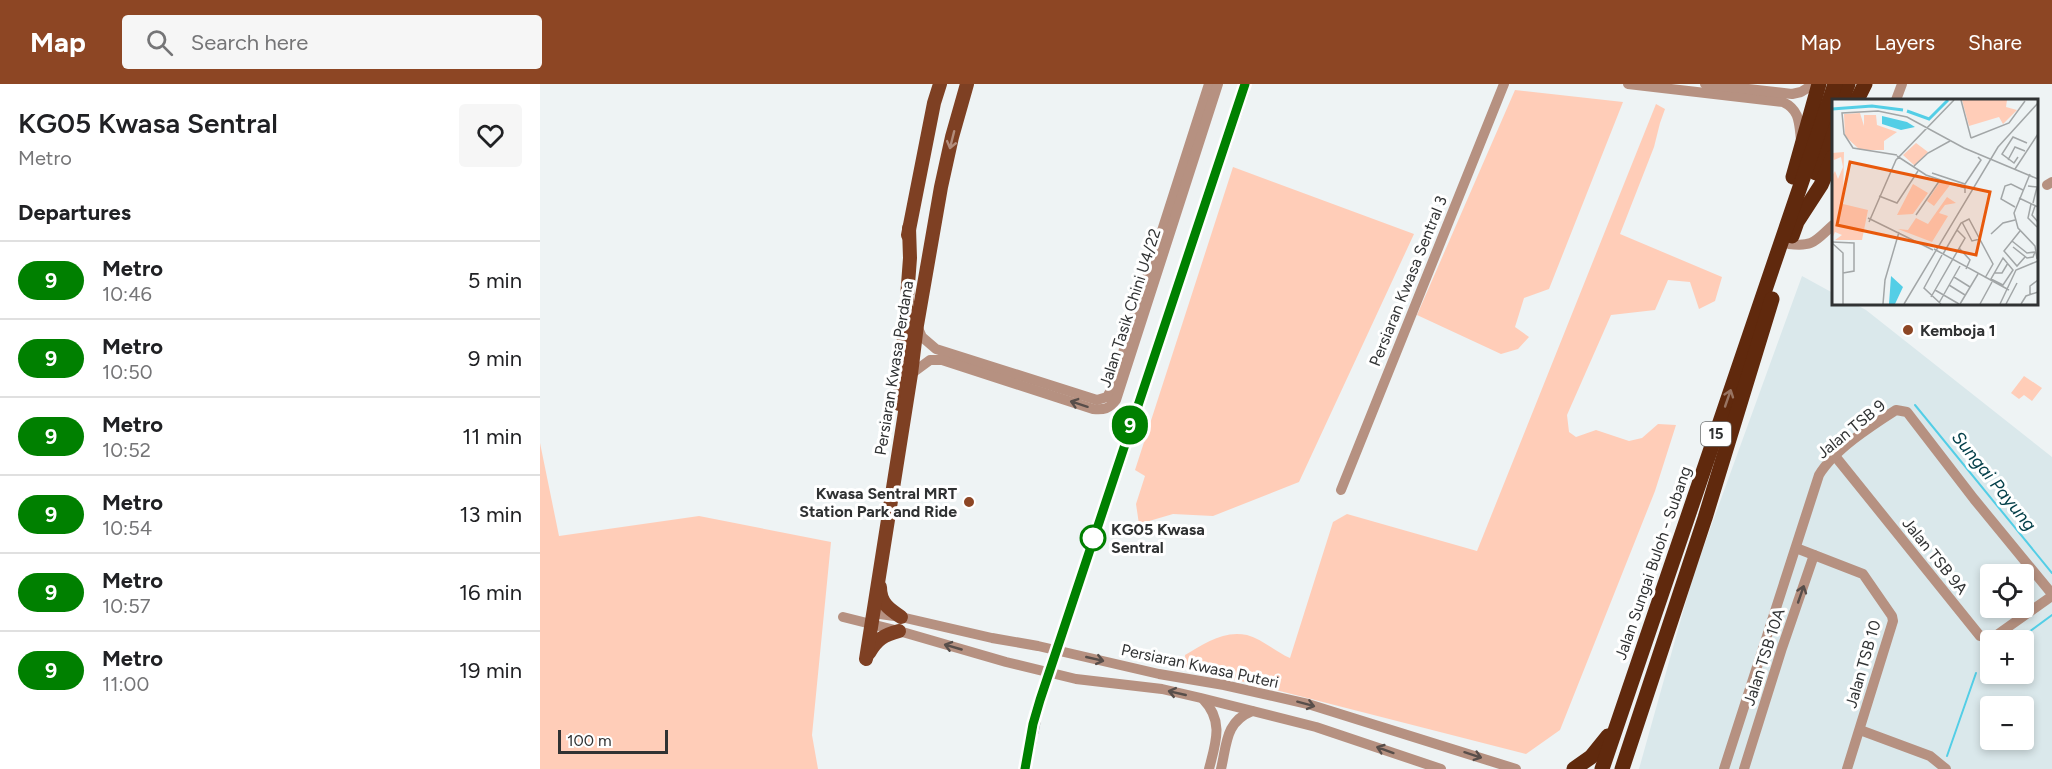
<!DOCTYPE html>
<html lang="en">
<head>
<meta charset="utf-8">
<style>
	:root { --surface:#fff; --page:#f6f6f6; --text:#202124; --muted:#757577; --line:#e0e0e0; --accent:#8d4624 }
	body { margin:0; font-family:Figtree,sans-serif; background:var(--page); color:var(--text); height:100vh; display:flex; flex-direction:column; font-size:22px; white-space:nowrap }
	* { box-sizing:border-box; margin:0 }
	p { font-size:20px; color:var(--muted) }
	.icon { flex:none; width:33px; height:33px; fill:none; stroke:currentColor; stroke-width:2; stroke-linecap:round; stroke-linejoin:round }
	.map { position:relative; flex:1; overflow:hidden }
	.side { display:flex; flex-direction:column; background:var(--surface); width:540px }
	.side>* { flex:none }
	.badge { padding:0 12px; border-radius:20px; font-size:21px; line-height:39px }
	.controls { position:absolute; left:1440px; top:480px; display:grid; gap:12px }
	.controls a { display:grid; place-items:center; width:54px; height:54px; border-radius:6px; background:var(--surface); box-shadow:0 3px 9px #0003; font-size:30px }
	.scale { position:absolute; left:18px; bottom:15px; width:110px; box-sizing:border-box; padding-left:6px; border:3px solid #303233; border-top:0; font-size:16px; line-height:21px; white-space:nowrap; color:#303233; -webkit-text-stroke:4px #fff; paint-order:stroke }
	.map>.badge { position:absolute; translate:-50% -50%; box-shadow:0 0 0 3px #fff }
	h2 { padding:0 18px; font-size:22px; line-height:54px }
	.round { display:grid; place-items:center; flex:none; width:63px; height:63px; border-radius:6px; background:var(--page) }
	.overview { display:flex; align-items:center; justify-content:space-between; height:102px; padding:0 18px }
	h1 { font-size:28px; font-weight:600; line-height:45px }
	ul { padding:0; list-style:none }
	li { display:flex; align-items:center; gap:18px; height:78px; padding:0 18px; border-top:2px solid var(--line) }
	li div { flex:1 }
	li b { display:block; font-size:22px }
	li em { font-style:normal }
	li .badge { min-width:66px; font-weight:700; text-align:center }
	header { display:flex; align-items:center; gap:36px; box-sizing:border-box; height:84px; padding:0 30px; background:var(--accent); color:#fff }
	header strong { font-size:28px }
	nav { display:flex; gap:33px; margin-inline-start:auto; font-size:21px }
	.search { width:420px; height:54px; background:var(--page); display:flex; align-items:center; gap:15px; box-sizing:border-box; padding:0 21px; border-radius:6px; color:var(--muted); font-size:22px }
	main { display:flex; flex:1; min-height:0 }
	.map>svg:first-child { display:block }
</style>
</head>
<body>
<header>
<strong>Map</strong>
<div class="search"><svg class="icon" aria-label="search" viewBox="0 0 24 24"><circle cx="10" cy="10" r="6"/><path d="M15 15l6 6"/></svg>Search here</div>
<nav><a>Map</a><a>Layers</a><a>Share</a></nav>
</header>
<main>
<section class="side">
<div class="overview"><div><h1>KG05 Kwasa Sentral</h1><p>Metro</p></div><a class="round"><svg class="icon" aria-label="heart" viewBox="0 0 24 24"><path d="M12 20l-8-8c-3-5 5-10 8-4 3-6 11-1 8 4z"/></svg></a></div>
<h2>Departures</h2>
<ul>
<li><span class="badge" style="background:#008000;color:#fff">9</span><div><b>Metro</b><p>10:46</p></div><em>5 min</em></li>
<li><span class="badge" style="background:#008000;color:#fff">9</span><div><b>Metro</b><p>10:50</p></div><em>9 min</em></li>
<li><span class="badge" style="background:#008000;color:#fff">9</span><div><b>Metro</b><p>10:52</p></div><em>11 min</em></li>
<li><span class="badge" style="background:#008000;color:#fff">9</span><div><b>Metro</b><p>10:54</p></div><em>13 min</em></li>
<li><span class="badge" style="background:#008000;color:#fff">9</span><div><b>Metro</b><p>10:57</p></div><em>16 min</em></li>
<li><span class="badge" style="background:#008000;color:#fff">9</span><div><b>Metro</b><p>11:00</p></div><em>19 min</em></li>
</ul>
</section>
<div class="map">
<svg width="1512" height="685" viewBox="0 0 1512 685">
	<rect width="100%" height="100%" fill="#eef3f4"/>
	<path fill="#dae8eb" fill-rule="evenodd" d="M 1262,192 L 1293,209 L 1293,219 L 1313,219 L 1326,226 L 1512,373 L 1512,685 L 1099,685 L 1153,492 ZM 1450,490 L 1484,490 L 1484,524 L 1450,524 ZM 1450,556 L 1484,556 L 1484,590 L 1450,590 ZM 1450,622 L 1484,622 L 1484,656 L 1450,656 Z"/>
	<g fill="#ffcdb8">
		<polygon points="975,6 1083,18 1009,205 984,214 975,243 989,253 978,265 961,270 877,231"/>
		<path d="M 1116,20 L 1125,25 L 1120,39 L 1114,63 L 1080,150 L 1182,193 L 1175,217 L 1159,225 L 1150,198 L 1128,196 L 1115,226 L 1071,231 L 1027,331 L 1029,348 L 1036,353 L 1056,346 L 1089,357 L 1102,354 L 1118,340 L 1136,341 L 1115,407 L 1020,646 L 986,670 L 646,583 L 645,571 C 664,560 683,546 707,551 C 722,555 736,568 750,574 L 793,438 L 807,430 L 937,467 Z"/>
		<polygon points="693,83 874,150 759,398 673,432 633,430 599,440 596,420 605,392 595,386"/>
		<polygon points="1484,292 1502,304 1492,317 1484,311 1479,315 1471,309"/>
		<polygon points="0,359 19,452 159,432 291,458 272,651 278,685 0,685"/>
	</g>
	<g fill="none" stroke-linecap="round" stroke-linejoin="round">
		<g stroke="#53cee6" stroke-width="2">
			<polyline points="1375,321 1512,489"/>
			<polyline points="1478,556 1512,531"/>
			<polyline points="1448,580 1450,578"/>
			<polyline points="1407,672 1436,589"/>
		</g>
		<g stroke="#b69181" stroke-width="10">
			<path d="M 1088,0 L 1243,18 C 1260,26 1259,39 1261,56"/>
			<polyline points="1165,0 1252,10 1261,8 1274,0"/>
			<polyline points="1356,16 1362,0"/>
			<polyline points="1507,101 1512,98"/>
			<path d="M 1249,160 C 1274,163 1275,157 1293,141"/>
			<polyline points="377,242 382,253 396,265 557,316 567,313 571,306 669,0"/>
			<path d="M 371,290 L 390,276 L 402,276 L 553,325 C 564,326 569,325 576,316 L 678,0"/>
			<polyline points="1295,372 1440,552 1447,554 1454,553 1512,512"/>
			<polyline points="801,406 964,0"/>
			<polyline points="1256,464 1323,490 1352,532 1353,537 1307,685"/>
			<polyline points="333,529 361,533 452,554 498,562 619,590 684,601 768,620 976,685"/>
			<polyline points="303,533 359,547 466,578 536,595 622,605 661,614 776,643 901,685"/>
			<path d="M 663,615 C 684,637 676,658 669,685"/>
			<polyline points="1320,646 1390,672 1406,685"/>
			<path d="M 681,685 C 687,660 685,638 712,627"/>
			<path d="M 1184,685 L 1279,391 C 1294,366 1331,342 1356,326 L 1367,328 L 1434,415 L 1512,510"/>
			<polyline points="1204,685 1242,564 1274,471"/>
		</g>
		<g stroke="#7e4023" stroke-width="14">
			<polyline points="368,151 394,19 400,0"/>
			<polyline points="359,320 370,174 369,144"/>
			<path d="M 340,503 C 340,519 349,525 361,533"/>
			<path d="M 329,569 C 337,555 344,551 359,547"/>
			<polyline points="326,575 371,290 377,241 401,103 412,53 427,0"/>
		</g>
		<g stroke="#60290d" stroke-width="15">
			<polyline points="1302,16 1308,0"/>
			<polyline points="1317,16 1325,0"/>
			<polyline points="1276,89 1293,41"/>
			<polyline points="1253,93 1279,0"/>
			<polyline points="1252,152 1257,138 1281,101 1293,73"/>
			<polyline points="1034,685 1051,673 1068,652"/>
			<polyline points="1062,685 1295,0"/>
			<polyline points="1082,685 1165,434 1232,215"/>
		</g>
		<polyline stroke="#838687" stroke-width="2" stroke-dasharray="12 6" stroke-linecap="butt" points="490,685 504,617 711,0"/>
	</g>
	<defs><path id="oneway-shaft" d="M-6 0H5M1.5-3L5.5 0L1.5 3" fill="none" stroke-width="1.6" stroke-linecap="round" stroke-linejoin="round" transform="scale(1.5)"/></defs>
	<use stroke="#b28c7b" href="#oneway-shaft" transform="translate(412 56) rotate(104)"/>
	<use stroke="#987462" href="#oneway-shaft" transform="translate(1188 314) rotate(-71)"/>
	<g stroke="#584e4a">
		<use href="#oneway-shaft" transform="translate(539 320) rotate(-162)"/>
		<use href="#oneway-shaft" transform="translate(1261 510) rotate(-71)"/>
		<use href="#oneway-shaft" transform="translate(413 563) rotate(-164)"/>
		<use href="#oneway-shaft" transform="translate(555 575) rotate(13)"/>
		<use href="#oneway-shaft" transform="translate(637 609) rotate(-167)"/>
		<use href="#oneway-shaft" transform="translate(766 620) rotate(15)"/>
		<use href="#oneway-shaft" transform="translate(845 666) rotate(-160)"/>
		<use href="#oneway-shaft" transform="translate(933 671) rotate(18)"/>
	</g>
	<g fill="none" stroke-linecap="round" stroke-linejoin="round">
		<g stroke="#fff" stroke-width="14">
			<polyline id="line" points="485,685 493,640 500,616 705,0"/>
		</g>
		<use href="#line" stroke="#008000" stroke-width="9"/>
	</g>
	<g fill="#8d4624" stroke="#fff" stroke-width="2">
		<circle cx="1368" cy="246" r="6"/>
		<circle cx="429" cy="418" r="6"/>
	</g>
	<circle fill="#fff" stroke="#008000" stroke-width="3" cx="553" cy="454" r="12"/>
	<g text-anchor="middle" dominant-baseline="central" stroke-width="6" stroke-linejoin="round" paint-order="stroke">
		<rect fill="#fff" stroke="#6e7070" stroke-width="1.5" x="1161" y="338" width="30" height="24" rx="4.5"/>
		<g font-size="15" font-weight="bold" fill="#303233">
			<text x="1176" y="350">15</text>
		</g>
		<g font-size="16" fill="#303233" stroke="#fff">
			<text transform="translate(868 197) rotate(-68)">Persiaran Kwasa Sentral 3</text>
			<text transform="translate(590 224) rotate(-72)">Jalan Tasik Chini U4/22</text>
			<text transform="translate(354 284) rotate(-81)">Persiaran Kwasa Perdana</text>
			<text transform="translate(1311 345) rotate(-39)">Jalan TSB 9</text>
			<text transform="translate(1395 472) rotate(51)">Jalan TSB 9A</text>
			<text transform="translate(1113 479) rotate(-71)">Jalan Sungai Buloh - Subang</text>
			<text transform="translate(1224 573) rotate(-72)">Jalan TSB 10A</text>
			<text transform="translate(1323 580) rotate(-74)">Jalan TSB 10</text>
			<text transform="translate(660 582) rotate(12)">Persiaran Kwasa Puteri</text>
		</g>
		<g font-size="16" font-weight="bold" fill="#303233" stroke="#fff" text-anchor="start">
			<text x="1380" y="246">Kemboja 1</text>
			<text x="417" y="409" text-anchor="end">Kwasa Sentral MRT<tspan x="417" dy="18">Station Park and Ride</tspan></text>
		</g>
		<g font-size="16" font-weight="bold" fill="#303233" stroke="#fff" text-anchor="start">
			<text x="571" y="445">KG05 Kwasa<tspan x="571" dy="18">Sentral</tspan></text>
		</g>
		<g font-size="18" font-style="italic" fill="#05404a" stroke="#fff">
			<text transform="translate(1454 397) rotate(51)">Sungai Payung</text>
		</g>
	</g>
	<g transform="translate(1292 15)">
		<rect width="206" height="206" fill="#eef3f4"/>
		<path d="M 130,1 L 175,1 L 174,8 L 185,11 L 171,25 L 167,18 L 137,27 ZM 28,14 L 32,27 L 32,16 L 44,16 L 45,26 L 65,33 L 52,42 L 52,51 L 28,51 L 13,37 L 12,15 ZM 84,44 L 96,53 L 83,67 L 71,56 ZM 12,53 L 11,105 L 36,111 L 30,141 L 3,141 L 10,136 L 3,133 L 0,140 L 0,77 L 3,72 L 6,80 L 11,68 L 9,58 L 2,61 L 0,54 ZM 108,83 L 118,86 L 102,107 L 95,102 ZM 81,85 L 96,94 L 81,115 L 65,116 ZM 122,88 L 115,98 L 124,104 L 113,106 L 107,114 L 116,117 L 100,143 L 66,130 L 76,131 L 84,119 L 96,125 Z" fill="#ffcdb8"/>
		<path d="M 50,17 L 75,23 L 83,28 L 69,31 L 50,25 ZM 59,177 L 71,188 L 63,205 L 57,205 Z" fill="#53cee6"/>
		<path fill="none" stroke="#53cee6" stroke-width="3" d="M 0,10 L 40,7 L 71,11M 75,12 L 97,20 L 116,1"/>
		<path fill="none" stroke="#a2a6a7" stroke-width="1.5" d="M 129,1 L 139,39M 139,39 L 177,24 L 193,2M 65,56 L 21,49 L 12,35 L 10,14 L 46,12 L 75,18 L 132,49 L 206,80M 65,57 L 94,76 L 133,89 L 133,94M 186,58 L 182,64 L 170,55 L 181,38 L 195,44M 176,61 L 183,48 L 193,52M 82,67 L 96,54 L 118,42M 183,70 L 206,35M 100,74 L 133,85 L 149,61 L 146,58M 198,75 L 182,114 L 186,129 L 203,147 L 205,160M 196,87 L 205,88 L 201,104M 47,97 L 65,104 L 86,72M 187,99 L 206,108M 199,105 L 196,119 L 205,128M 203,107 L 200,116 L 206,123M 183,108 L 169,100 L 173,87 L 179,85 L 191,91M 84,116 L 108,81M 36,119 L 101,151M 37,123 L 64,61 L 122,1M 130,123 L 140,142 L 148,140M 188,132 L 172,152 L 185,167 L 193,158M 159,135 L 171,124 L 183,121M 180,142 L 195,154 L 203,153M 0,143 L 22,144 L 22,172 L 11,174M 0,144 L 11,154 L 11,205M 181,148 L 195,159 L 201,158 L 203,153M 127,149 L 138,161 L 134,170M 102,150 L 177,191M 111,155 L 129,124 L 137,120 L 161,165 L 153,179M 171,159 L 181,171 L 171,186 L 159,180 ZM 162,174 L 170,174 L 176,164M 122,178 L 138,188M 117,186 L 133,196M 103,191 L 127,205M 198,196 L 198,187 L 206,181M 99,198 L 133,139 L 125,131M 107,204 L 128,167M 51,205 L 53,181 L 67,133M 72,205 L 166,48 L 206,4M 109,205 L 92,189 L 110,156M 128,205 L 146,175M 148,205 L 160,183M 168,205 L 184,171 L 206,162M 174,205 L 185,184M 189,205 L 194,197 L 206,193"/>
		<path fill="#e8590c" fill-opacity="0.15" stroke="#e8590c" stroke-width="3" d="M 18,63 L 158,93 L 144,156 L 5,126 Z"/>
		<rect width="206" height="206" fill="none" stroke="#303233" stroke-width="3"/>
	</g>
</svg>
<div class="controls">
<a><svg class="icon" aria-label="locate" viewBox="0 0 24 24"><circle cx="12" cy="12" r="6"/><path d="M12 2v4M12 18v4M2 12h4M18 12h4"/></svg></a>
<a>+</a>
<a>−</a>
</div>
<div class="scale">100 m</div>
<b class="badge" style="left:590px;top:341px;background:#008000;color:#fff">9</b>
</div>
</main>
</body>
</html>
